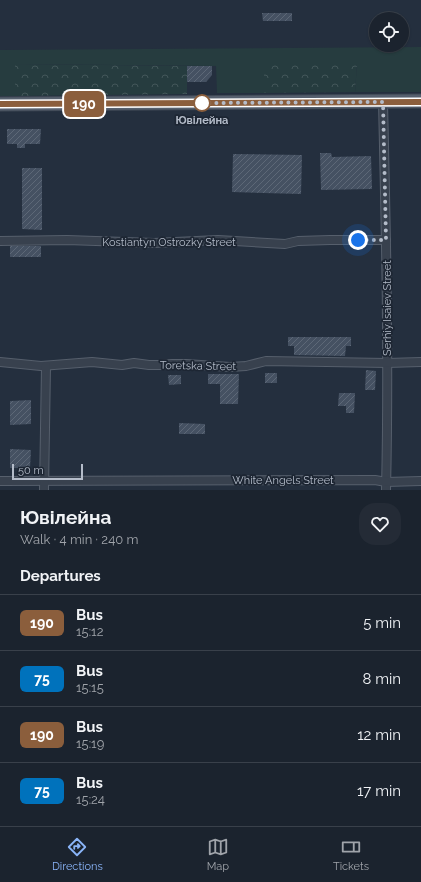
<!DOCTYPE html>
<html lang="en">
<head>
<meta charset="utf-8">
<style>
	:root { --surface:#1b232e; --page:#242b36; --text:#f1f3f6; --muted:#a0a4aa; --line:#39404a; --accent:#8ab4f8 }
	body { margin:0; font-family:Raleway,sans-serif; background:var(--page); color:var(--text); height:100vh; display:flex; flex-direction:column; font-size:15px; white-space:nowrap }
	* { box-sizing:border-box; margin:0 }
	p { font-size:13px; color:var(--muted) }
	.icon { flex:none; width:22px; height:22px; fill:none; stroke:currentColor; stroke-width:2; stroke-linecap:round; stroke-linejoin:round }
	.map { position:relative; height:490px; overflow:hidden }
	.side { display:flex; flex-direction:column; background:var(--surface); flex:1 }
	.side>* { flex:none }
	.badge { padding:0 8px; border-radius:6px; font-size:14px; line-height:26px }
	.tools { position:absolute; left:369px; top:12px; display:grid; gap:8px }
	.tools a { display:grid; place-items:center; width:40px; height:40px; border-radius:50%; background:var(--surface); box-shadow:0 1px 3px #0004,0 0 0 1px var(--line); font-size:20px }
	.scale { position:absolute; left:12px; bottom:10px; width:71px; box-sizing:border-box; padding-left:4px; border:2px solid #b4bcc9; border-top:0; font-size:11px; line-height:14px; white-space:nowrap; color:#b4bcc9; -webkit-text-stroke:3px #1d2633; paint-order:stroke }
	.you { position:absolute; width:20px; height:20px; margin:-10px; border:3px solid #fff; border-radius:50%; background:#1a73e8; box-shadow:0 0 0 6px #1a73e833 }
	.map>.badge { position:absolute; translate:-50% -50%; box-shadow:0 0 0 2px #fff }
	h2 { padding:0 20px; font-size:15px; line-height:36px }
	.round { display:grid; place-items:center; flex:none; width:42px; height:42px; border-radius:16px; background:var(--page) }
	.head { display:flex; align-items:center; justify-content:space-between; height:68px; padding:0 20px }
	h1 { font-size:19px; font-weight:700; line-height:30px }
	ul { padding:0; list-style:none }
	li { display:flex; align-items:center; gap:12px; height:56px; padding:0 20px; border-top:1px solid var(--line) }
	li div { flex:1 }
	li b { display:block; font-size:15px }
	li em { font-style:normal }
	li .badge { min-width:44px; font-weight:700; text-align:center }
	.menu { display:flex; justify-content:space-around; align-items:center; height:56px; border-top:1px solid var(--line); background:var(--surface); font-size:11px; color:var(--muted) }
	.menu a { display:grid; justify-items:center; gap:2px }
	.menu .active { color:var(--accent) }
	.map>svg:first-child { display:block }
</style>
</head>
<body>
<div class="map">
<svg width="421" height="490" viewBox="0 0 421 490">
	<defs>
		<pattern id="forest-crowns" width="20" height="18" patternUnits="userSpaceOnUse"><rect width="20" height="18" fill="#263c3f"/><path d="M2 6a3 3 0 1 1 6 0M12 15a3 3 0 1 1 6 0" fill="none" stroke="#435659"/></pattern>
		<pattern id="building-hatch" width="6" height="6" patternUnits="userSpaceOnUse"><rect width="6" height="6" fill="#455162"/><path d="M-1 1l2-2M0 6l6-6M5 7l2-2" fill="none" stroke="#5d6877"/></pattern>
	</defs>
	<rect width="100%" height="100%" fill="#242f3e"/>
	<polygon fill="#263c3f" points="421,47 421,92 355,92 357,63 264,63 264,93 217,93 216,66 15,64 15,96 0,96 0,50"/>
	<g fill="url(#forest-crowns)">
		<polygon points="264,63 357,63 355,92 264,93"/>
		<polygon points="15,64 187,66 187,94 15,96"/>
	</g>
	<g fill="url(#building-hatch)">
		<polygon points="262,13 292,13 292,21 263,21"/>
		<polygon points="187,66 212,66 212,75 206,82 187,82"/>
		<polygon points="7,129 41,129 40,144 25,144 25,148 17,148 17,144 7,144"/>
		<polygon points="320,153 331,153 332,157 371,156 372,189 321,190"/>
		<polygon points="233,154 302,155 301,194 232,192"/>
		<polygon points="22,168 42,168 42,230 22,229"/>
		<rect x="10" y="246" width="31" height="11"/>
		<polygon points="288,337 351,337 351,346 346,346 345,356 294,355 294,346 288,346"/>
		<polygon points="366,370 376,371 375,390 365,390"/>
		<rect x="265" y="373" width="12" height="10"/>
		<polygon points="208,374 239,374 238,404 220,404 220,384 208,384"/>
		<polygon points="168,375 181,375 181,384 169,385"/>
		<polygon points="339,393 355,393 354,413 346,413 346,406 338,406"/>
		<polygon points="31,400 31,424 10,425 10,401"/>
		<polygon points="179,423 205,424 205,434 179,434"/>
		<polygon points="10,449 31,450 30,468 10,468"/>
	</g>
	<g fill="none" stroke-linecap="round" stroke-linejoin="round">
		<g stroke="#565f6c" stroke-width="10">
			<g id="minor">
				<path d="M 383,102 C 386,231 389,361 386,490"/>
				<polyline points="0,241 67,240 154,243 218,240 285,244 298,241 330,240 386,240"/>
				<polyline points="0,362 41,366 92,362 122,365 134,363 149,365 160,365 172,364 186,364 230,367 246,366 266,361 387,363 421,362"/>
				<polyline points="0,481 375,480 386,482 421,481"/>
				<polyline points="44,490 46,366"/>
			</g>
		</g>
		<g stroke="#414a57" stroke-width="15">
			<polyline id="primary" points="0,104 421,101"/>
		</g>
		<use href="#minor" stroke="#38414e" stroke-width="8"/>
		<use href="#primary" stroke="#56606e" stroke-width="13"/>
	</g>
	<g fill="none" stroke-linecap="round" stroke-linejoin="round">
		<g stroke="#fff" stroke-width="9">
			<polyline id="line" points="0,104 421,102"/>
		</g>
		<use href="#line" stroke="#8b5e3c" stroke-width="6"/>
		<polyline stroke="#b4bcc9" stroke-width="4" stroke-dasharray="0 7.2" points="202,103 383,102 386,240 358,240"/>
	</g>
	<circle fill="#fff" stroke="#8b5e3c" stroke-width="2" cx="202" cy="103" r="8"/>
	<g text-anchor="middle" dominant-baseline="central" stroke-width="3.5" stroke-linejoin="round" paint-order="stroke">
		<g font-size="11" font-weight="bold" fill="#b4bcc9" stroke="#1d2633">
			<text x="202" y="120">Ювілейна</text>
		</g>
		<g font-size="11" fill="#b4bcc9" stroke="#1d2633">
			<text x="169" y="242">Kostiantyn Ostrozky Street</text>
			<text transform="translate(387 308) rotate(-90)">Serhiy Isaiev Street</text>
			<text transform="translate(198 366) rotate(1)">Toretska Street</text>
			<text x="283" y="480">White Angels Street</text>
		</g>
	</g>
</svg>
<div class="tools">
<a><svg class="icon" aria-label="locate" viewBox="0 0 24 24"><circle cx="12" cy="12" r="6"/><path d="M12 2v4M12 18v4M2 12h4M18 12h4"/></svg></a>
</div>
<div class="scale">50 m</div>
<div class="you" style="left:358px;top:240px"></div>
<b class="badge" style="left:84px;top:104px;background:#8b5e3c;color:#fff">190</b>
</div>
<section class="side">
<div class="head"><div><h1>Ювілейна</h1><p>Walk · 4 min · 240 m</p></div><a class="round"><svg class="icon" aria-label="heart" viewBox="0 0 24 24"><path d="M12 20l-8-8c-3-5 5-10 8-4 3-6 11-1 8 4z"/></svg></a></div>
<h2>Departures</h2>
<ul>
<li><span class="badge" style="background:#8b5e3c;color:#fff">190</span><div><b>Bus</b><p>15:12</p></div><em>5 min</em></li>
<li><span class="badge" style="background:#0072bc;color:#fff">75</span><div><b>Bus</b><p>15:15</p></div><em>8 min</em></li>
<li><span class="badge" style="background:#8b5e3c;color:#fff">190</span><div><b>Bus</b><p>15:19</p></div><em>12 min</em></li>
<li><span class="badge" style="background:#0072bc;color:#fff">75</span><div><b>Bus</b><p>15:24</p></div><em>17 min</em></li>
</ul>
</section>
<nav class="menu">
<a class="active"><svg class="icon" aria-label="directions" viewBox="0 0 24 24"><path d="M12 3l9 9-9 9-9-9zM9 14v-3h6M13 9l2 2-2 2"/></svg>Directions</a>
<a><svg class="icon" aria-label="map" viewBox="0 0 24 24"><path d="M3 6l6-2 6 2 6-2v14l-6 2-6-2-6 2zM9 4v14M15 6v14"/></svg>Map</a>
<a><svg class="icon" aria-label="tickets" viewBox="0 0 24 24"><path d="M3 7h18v10H3zM15 7v10"/></svg>Tickets</a>
</nav>
</body>
</html>
